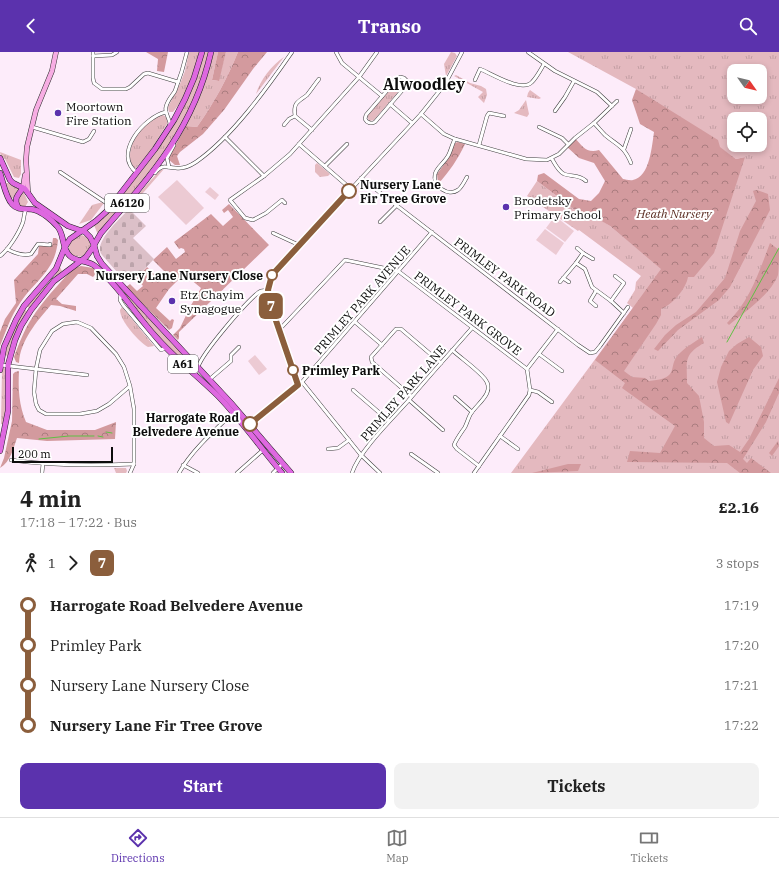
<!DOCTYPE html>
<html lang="en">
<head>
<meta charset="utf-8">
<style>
	:root { --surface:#fff; --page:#f2f2f2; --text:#222; --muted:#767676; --line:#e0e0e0; --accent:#5b32ad }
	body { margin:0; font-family:"IBM Plex Serif",serif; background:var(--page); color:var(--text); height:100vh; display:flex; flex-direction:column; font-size:15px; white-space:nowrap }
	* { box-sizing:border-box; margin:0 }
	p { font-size:13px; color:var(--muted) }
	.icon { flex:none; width:22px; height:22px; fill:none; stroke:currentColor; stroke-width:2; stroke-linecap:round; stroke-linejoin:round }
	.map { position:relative; height:421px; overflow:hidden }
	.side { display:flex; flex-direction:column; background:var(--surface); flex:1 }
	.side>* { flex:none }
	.badge { padding:0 8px; border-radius:6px; font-size:14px; line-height:26px }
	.needle { width:26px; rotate:124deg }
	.fabs { position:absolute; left:727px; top:12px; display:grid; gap:8px }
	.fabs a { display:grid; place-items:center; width:40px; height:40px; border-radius:8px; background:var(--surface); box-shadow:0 2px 6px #0003; font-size:20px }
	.scale { position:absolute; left:12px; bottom:10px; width:101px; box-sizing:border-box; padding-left:4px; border:2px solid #0c0c0c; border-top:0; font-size:11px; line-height:14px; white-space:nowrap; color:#0c0c0c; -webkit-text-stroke:3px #fff; paint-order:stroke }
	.map>.badge { position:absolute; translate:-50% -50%; box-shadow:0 0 0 2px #fff }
	.legs { display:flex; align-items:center; gap:6px; height:44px; padding:0 20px; font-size:13px }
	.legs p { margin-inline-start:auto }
	.headline { display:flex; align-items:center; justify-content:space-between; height:68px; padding:0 20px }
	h1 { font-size:22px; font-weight:800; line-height:30px }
	.primary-button { display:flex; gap:8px; margin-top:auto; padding:8px 20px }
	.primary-button a { flex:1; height:46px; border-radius:8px; background:var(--accent); color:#fff; font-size:16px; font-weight:800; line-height:46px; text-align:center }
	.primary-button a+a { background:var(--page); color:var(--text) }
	ul { padding:0 20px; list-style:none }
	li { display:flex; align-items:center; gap:14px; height:40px; font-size:15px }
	li i { display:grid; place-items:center; width:6px; height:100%; margin:0 5px; background:currentColor }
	li i::after { content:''; width:10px; height:10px; margin:-5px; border:3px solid; border-radius:50%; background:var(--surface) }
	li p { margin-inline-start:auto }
	li:first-child i { background:linear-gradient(#0000 50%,currentColor 0) }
	li:last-child i { background:linear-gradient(currentColor 50%,#0000 0) }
	header { display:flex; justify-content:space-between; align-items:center; height:52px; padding:0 20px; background:var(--accent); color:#fff; font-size:18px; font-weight:800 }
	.tab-bar { display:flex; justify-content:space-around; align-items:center; height:56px; border-top:1px solid var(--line); background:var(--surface); font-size:11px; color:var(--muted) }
	.tab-bar a { display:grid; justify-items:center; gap:2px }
	.tab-bar .selected { color:var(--accent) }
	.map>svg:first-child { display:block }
</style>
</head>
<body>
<header><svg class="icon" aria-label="back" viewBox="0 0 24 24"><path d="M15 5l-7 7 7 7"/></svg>Transo<svg class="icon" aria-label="search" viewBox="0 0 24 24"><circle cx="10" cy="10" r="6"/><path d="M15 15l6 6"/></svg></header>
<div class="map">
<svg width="779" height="421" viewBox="0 0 779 421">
	<defs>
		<pattern id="grass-tufts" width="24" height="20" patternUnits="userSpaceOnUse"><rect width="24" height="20" fill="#e4b9bf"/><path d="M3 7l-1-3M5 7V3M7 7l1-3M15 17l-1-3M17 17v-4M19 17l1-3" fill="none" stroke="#c29ea3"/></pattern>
		<pattern id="forest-crowns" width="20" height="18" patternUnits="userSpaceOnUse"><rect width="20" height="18" fill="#d39a9e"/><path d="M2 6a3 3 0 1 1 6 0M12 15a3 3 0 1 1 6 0" fill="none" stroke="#aa7c7f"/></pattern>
		<pattern id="cemetery-stones" width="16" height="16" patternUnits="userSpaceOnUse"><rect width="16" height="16" fill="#dcc0c8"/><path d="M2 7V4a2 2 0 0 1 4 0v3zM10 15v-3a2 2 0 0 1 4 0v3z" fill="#bca4ab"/></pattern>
	</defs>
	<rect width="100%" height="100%" fill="#fdecfa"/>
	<g fill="url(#grass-tufts)" fill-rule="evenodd">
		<path d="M 189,0 L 200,0 C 194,19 186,45 173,60 L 169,60 L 168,55 L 180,32 L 185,19 Z"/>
		<path d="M 204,0 L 209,0 C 201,29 191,59 175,85 C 154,120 124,151 98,183 L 94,173 C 140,118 186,72 204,0 Z"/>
		<path d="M 214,0 L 218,0 L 212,28 L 218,29 L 226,0 L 238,0 C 227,27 214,51 197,75 L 186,74 L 203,36 Z"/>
		<polygon points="451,0 455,1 457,4 446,24 444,12"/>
		<path d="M 568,0 L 779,0 L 779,421 L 511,421 L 633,256 L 627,251 L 635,238 L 636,230 L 641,224 L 579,178 L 578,179 L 527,144 L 537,129 L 579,161 L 591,162 L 610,174 L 662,217 L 745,105 L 736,107 L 636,37 ZM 734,19 L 760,19 L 760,45 L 734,45 ZM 734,67 L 760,67 L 760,93 L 734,93 Z"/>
		<path d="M 284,5 L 256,42 C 260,28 272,13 284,5 Z"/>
		<polygon points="456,23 470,31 481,34 486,37 487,43 484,51 478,45 483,40 454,24"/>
		<polygon points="402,27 405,29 404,33 374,68 369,69 367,64 398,28"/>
		<polygon points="530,38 541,46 539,47 527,45 528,41"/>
		<polygon points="526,48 529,62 527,65 514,61 519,58"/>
		<path d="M 163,63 C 167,65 169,68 167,72 L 149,101 L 135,117 C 119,101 144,66 163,63 Z"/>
		<polygon points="0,100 21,108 21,122 19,126 14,125 5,107 1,105"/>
		<polygon points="317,111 330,122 328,124 320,125 315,120 315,113"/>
		<polygon points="164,117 129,157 127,155 159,119"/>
		<polygon points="6,131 9,131 21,137 12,147 11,146"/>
		<polygon points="23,139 28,150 25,155 19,154 17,146"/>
		<polygon points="103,150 104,151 91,168 79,172 92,153"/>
		<path d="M 82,183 L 88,186 L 91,194 C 80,219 53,193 82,183 Z"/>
		<polygon points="60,215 62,219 46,236 29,256 27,254 54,225"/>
		<polygon points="125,239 182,301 180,305 165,293 123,241"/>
		<path d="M 122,255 L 154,294 L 148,295 C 139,290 120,269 120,258 Z"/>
		<path d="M 25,258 L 27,259 L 20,272 L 8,304 L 5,303 C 9,287 16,272 25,258 Z"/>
		<polygon points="4,316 6,317 6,355 3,372 1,372 2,317"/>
		<polygon points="114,416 126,416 127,419 126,421 116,421"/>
	</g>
	<g fill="url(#forest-crowns)">
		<polygon points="146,0 168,0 164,20 157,19 158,7"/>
		<polygon points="218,0 226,0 219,29 212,28"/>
		<path d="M 238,0 L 267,0 L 253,17 L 224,58 L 203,82 L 180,100 L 177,104 L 180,113 L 175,113 L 168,107 L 170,103 L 186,74 L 197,75 C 214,51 227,27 238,0 Z"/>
		<path d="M 636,37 L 718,88 L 720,95 L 736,107 L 745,105 L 714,201 L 694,225 L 688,225 C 686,237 672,253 661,257 L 661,263 L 656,272 L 624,319 L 632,325 L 645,326 L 649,329 C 683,326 665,314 681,300 C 687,294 695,290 702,285 L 704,291 C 683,303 687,309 687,331 L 699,344 L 704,370 L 704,386 L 714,394 L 729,393 L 740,400 L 749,387 L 779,326 L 779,341 L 766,370 L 743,407 L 747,411 L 751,406 L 771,421 L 740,421 L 727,411 L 627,410 L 630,399 L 660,401 L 675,374 L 622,336 L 625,331 L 595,308 L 661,217 L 610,174 L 591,163 L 579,161 L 537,129 L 538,123 L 544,121 L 579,147 L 591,149 L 599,141 L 605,129 L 594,111 L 579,106 L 566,94 L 575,86 C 582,94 587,102 599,98 L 623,127 C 625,127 630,129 633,128 C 650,125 652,93 654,80 L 640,72 L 632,48 Z"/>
		<path d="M 458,90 L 465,92 C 458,107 449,120 438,132 L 437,122 L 448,107 L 455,91 Z"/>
		<polygon points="757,138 768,142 770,158 730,235 719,248 678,278 658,299 654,297 665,283 676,273 696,260 725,226 740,179 756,149 753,139"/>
		<polygon points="229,152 269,193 179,280 179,286 178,288 173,283 180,276 190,255 201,236 184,222 169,237 156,256 170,269 172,267 174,268 172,276 169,278 126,235 130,232 137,239 143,234 136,226 147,215 162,230 168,223 153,208 167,195 176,207 185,200 184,197 181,196 179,197 174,190 211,162 223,174 233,165 228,158 224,161 222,158"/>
		<path d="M 53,186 L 56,186 L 58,188 C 55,220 36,227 20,251 C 11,264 6,279 0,294 L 0,280 L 5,267 L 16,251 L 14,228 L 38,202 L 39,193 L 52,194 Z"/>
		<path d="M 770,191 L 779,198 C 779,205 779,216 778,223 C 771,242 745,260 729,273 L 727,271 C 750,249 759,220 770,191 Z"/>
		<path d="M 81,214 L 93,216 L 97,220 L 93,225 L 87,222 L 78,222 L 56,247 L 62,252 L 76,254 L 76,259 L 60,254 L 51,253 C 37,269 20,289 19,311 L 16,310 L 14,305 C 19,292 24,278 32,266 C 42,250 56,235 69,221 L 74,216 Z"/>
		<polygon points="749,285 761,295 763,304 753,318 729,372 726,370 717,330 721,315 729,299 737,292"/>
		<path d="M 19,319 C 18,337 19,353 26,370 L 47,378 L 95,378 L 116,370 L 115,387 L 47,389 L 17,386 C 13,397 11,409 0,416 L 4,406 L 12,369 L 13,322 L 15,320 Z"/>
		<polygon points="778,389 779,394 772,404 769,401"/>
		<polygon points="568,412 581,412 578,419 532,421"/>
	</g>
	<path fill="url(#cemetery-stones)" d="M 129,157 L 146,174 L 133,186 L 154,207 L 136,226 L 133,223 L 130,225 L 128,224 L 125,229 L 102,203 C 92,191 121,166 129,157 Z"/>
	<g fill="#eccad3">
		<polygon points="177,128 204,156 186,173 158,145"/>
		<polygon points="210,135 219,143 215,148 205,140"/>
		<polygon points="555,164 574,179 565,190 546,176"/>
		<polygon points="545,177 564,191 556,203 536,188"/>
		<polygon points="255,303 267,317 259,323 248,309"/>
	</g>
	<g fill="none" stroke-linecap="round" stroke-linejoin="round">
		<g stroke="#5fbf44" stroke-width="1">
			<polyline points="727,290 779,196"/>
			<polyline points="106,380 112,381"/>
			<polyline points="98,384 103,385"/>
			<polyline points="39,387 69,384 94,384"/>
		</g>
		<g stroke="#3f3f3f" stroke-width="4">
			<g id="minor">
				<polyline points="93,0 93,26 94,31 102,37 126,37 130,35 144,22 148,21 178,30"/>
				<polyline points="336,0 342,11 382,44"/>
				<polyline points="528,0 555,19 597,40 612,54"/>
				<polyline points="93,4 112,3 117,0"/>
				<path d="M 400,25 L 404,26 L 407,29 L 406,34 L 375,70 C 371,72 367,71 365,67 L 366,63 L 397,27 Z"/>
				<path d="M 475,28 L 480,17 C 492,22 522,41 532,30 C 537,25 541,17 544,12"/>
				<polyline points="390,52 412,71"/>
				<polyline points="555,59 565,45 574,29"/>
				<polyline points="421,62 444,82 455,87 526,107 547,108 559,102 575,86 594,71 617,49"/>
				<path d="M 594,71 C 598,75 601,79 605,83 C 618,94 624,94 631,111"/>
				<path d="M 170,73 C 170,66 164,61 166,55 C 167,49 172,44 175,39 C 180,26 184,13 187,0"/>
				<polyline points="284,73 289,67 295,64"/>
				<polyline points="32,75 83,90 89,87 94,79"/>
				<polyline points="539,75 562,86 568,92"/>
				<path d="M 312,78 L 295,64 C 293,50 298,50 307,43 C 311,38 315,32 319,27"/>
				<polyline points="225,85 264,124"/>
				<path d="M 455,87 C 452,92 451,99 448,104 C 444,111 437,115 435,122 C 432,134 448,145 458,138 C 462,135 464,130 467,125"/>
				<polyline points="299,92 351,137"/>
				<polyline points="479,93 487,64 489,61 504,64"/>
				<polyline points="624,97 631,77"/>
				<path d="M 552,107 C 555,112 558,119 564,122 C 572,125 579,122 586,129"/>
				<polyline points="325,114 347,92"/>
				<polyline points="169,115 167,106 174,93"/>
				<polyline points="60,120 111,154"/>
				<path d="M 137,121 C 112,102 144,65 166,60"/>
				<path d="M 155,121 C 163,111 166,116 176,116 C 183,117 190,114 196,110 C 232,85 267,36 292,0"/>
				<polyline points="361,126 578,293 590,301 595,300 600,294 628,255"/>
				<polyline points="285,151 282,148 266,161 253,168 245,166 230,148 264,124 290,102 359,25 377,0"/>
				<polyline points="380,170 396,154"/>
				<polyline points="273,181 299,193"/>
				<polyline points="577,196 583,201"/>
				<path d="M 7,197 C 14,201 23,204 31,202 L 38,192 L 50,193 L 50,192"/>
				<path d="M 0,204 C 9,197 19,181 23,170 C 24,166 24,161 26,157"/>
				<polyline points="593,207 583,201 576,211 585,217 592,235 611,249 624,261"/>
				<polyline points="563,226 569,230"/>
				<polyline points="560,230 576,211"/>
				<polyline points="121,242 120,248 123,253 161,298 166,296"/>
				<polyline points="611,249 624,231 615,224"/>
				<polyline points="596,254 590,249 596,239"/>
				<polyline points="355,270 382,293"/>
				<polyline points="279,278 345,208 398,219 527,317"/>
				<path d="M 452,298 C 462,307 477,317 485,327 C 496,341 476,352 470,363 C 468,367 467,371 465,375 C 461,381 457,386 454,393 L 457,397 L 479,414"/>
				<polyline points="539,302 562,319"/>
				<polyline points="1,313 87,323"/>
				<path d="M 198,315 C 203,300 246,250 259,240 C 262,238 265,239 268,238"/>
				<polyline points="210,327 231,309 231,303 239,295"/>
				<polyline points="302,330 361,403 380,421"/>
				<polyline points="298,333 272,257 268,238 269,230 272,223 299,193 421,62 445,32 462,0"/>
				<polyline points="353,338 389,369"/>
				<polyline points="530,338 538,340 552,350"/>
				<polyline points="411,344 372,310 371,305 396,277 401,277 441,311"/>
				<polyline points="455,345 472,360"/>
				<polyline points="409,348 443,378"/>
				<polyline points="250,372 302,330 432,180"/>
				<polyline points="500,384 518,397"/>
				<polyline points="328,397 338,396 349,388"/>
				<polyline points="411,402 438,421"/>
				<path d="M 11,408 C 53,414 93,414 134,412"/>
				<polyline points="183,413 198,421"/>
				<polyline points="42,421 43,412"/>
				<polyline points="130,421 134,412 134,357 130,334 124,315 116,302 91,276 77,270 63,272 52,279 40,298 36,317 34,340 36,352 39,358 46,362 80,362 97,359 109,352 130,334"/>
				<path d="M 179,421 C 192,398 215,378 234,360"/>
				<polyline points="237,421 263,398"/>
				<polyline points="273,421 283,411"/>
				<path d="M 352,421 C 359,399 393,366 409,348 C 429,324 451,300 472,276"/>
				<polyline points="474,421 529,343 530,338 527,317 558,277"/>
			</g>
		</g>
		<g stroke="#2e2e2e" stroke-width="5.5">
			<g id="secondary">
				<polyline points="23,136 25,123"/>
				<polyline points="28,141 26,108 27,95 36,58 52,19 56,0"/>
			</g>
		</g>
		<g stroke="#1d1d1d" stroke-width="6">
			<g id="trunk">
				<polyline points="0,106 10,128 13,131 25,137 35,151 68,174 85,180 90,185 94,193 97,204 102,212 231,351 291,421"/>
				<path d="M 0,121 C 3,130 6,146 12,152 C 18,159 27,156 35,158 C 42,160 52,168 57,174 C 65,182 61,196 70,204 C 76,210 88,208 95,214 C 119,234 135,262 156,285 C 175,307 198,324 218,344 C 241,368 260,395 282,421"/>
				<path d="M 18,155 C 13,147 18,143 23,136"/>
				<path d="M 94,193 L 101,181 C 151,124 194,76 211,0"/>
				<polyline points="0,318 4,295 16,268 24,254 56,217 65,195 70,187 96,169 107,159 155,97 174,68 185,47 194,26 202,0"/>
				<polyline points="0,399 8,359 8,313 15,288 21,274 31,258 54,229 86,205 94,194"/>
			</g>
		</g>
		<use href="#minor" stroke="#fff" stroke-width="3"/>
		<use href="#secondary" stroke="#f7ade3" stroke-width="4.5"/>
		<use href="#trunk" stroke="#de68e0" stroke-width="5"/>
	</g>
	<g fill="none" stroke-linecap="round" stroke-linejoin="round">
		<g stroke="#fff" stroke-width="9">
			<polyline id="line-1" points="250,372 298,333 272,257 268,238 272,223 349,139"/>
		</g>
		<use href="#line-1" stroke="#8b5e3c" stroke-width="6"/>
	</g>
	<g fill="#5b32ad" stroke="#fff" stroke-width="1.5">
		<circle cx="58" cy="61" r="4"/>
		<circle cx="506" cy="155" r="4"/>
		<circle cx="172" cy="249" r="4"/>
	</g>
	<g fill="#fff" stroke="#8b5e3c" stroke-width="2">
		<circle cx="349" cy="139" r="7"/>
		<circle cx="272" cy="223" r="5"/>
		<circle cx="293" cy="318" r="5"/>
		<circle cx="250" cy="372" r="7"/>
	</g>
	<g text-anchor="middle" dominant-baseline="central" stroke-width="4" stroke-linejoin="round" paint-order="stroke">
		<g fill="#fff" stroke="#555" stroke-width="1">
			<rect x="105" y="142" width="44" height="18" rx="3"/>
			<rect x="168" y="303" width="30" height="18" rx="3"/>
		</g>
		<g font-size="11" font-weight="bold" fill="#0c0c0c">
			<text x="127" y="151">A6120</text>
			<text x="183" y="312">A61</text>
		</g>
		<g font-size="12" fill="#0c0c0c" stroke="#fff" text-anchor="start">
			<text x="66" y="54">Moortown<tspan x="66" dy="14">Fire Station</tspan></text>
			<text x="514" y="148">Brodetsky<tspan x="514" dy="14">Primary School</tspan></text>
			<text x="180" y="242">Etz Chayim<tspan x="180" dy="14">Synagogue</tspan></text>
		</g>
		<g font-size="12" font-weight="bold" fill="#0c0c0c" stroke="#fff" text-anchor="start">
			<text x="360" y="132">Nursery Lane<tspan x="360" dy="14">Fir Tree Grove</tspan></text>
			<text x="263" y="223" text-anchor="end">Nursery Lane Nursery Close</text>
			<text x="302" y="318">Primley Park</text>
			<text x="239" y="365" text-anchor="end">Harrogate Road<tspan x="239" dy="14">Belvedere Avenue</tspan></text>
		</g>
		<g font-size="12" font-style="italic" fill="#5c2d23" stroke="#fff">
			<text x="674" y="161">Heath Nursery</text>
		</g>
		<g font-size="12" fill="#0c0c0c" stroke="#fff">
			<text transform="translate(505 225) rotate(37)">PRIMLEY PARK ROAD</text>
			<text transform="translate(362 248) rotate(-49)">PRIMLEY PARK AVENUE</text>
			<text transform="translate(468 261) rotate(37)">PRIMLEY PARK GROVE</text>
			<text transform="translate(403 341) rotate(-49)">PRIMLEY PARK LANE</text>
		</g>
		<g font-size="16" font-weight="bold" fill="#0c0c0c" stroke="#fff">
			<text x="424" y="32">Alwoodley</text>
		</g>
	</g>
</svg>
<div class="fabs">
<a><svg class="needle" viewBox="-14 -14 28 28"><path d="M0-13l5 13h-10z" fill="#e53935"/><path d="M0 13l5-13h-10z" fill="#767676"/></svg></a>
<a><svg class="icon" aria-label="locate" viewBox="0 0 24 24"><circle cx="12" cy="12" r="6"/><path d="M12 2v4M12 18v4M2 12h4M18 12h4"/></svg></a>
</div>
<div class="scale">200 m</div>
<b class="badge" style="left:271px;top:254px;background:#8b5e3c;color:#fff">7</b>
</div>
<section class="side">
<div class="headline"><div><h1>4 min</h1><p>17:18 – 17:22 · Bus</p></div><b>£2.16</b></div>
<div class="legs"><svg class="icon" aria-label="walk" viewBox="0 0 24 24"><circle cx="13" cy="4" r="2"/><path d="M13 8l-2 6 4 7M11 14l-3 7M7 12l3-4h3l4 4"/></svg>1<svg class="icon" aria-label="forward" viewBox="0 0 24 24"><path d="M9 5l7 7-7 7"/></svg><b class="badge" style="background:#8b5e3c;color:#fff">7</b><p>3 stops</p></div>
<ul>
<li><i style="color:#8b5e3c"></i><b>Harrogate Road Belvedere Avenue</b><p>17:19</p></li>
<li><i style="color:#8b5e3c"></i><span>Primley Park</span><p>17:20</p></li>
<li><i style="color:#8b5e3c"></i><span>Nursery Lane Nursery Close</span><p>17:21</p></li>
<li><i style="color:#8b5e3c"></i><b>Nursery Lane Fir Tree Grove</b><p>17:22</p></li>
</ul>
<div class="primary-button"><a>Start</a><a>Tickets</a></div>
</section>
<nav class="tab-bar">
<a class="selected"><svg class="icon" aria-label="directions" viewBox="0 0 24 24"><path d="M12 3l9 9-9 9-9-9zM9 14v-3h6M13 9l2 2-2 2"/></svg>Directions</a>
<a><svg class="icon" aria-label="map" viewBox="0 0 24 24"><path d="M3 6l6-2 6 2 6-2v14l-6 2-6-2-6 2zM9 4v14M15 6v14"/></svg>Map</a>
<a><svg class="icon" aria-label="tickets" viewBox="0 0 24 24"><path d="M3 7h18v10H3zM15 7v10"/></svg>Tickets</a>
</nav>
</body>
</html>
